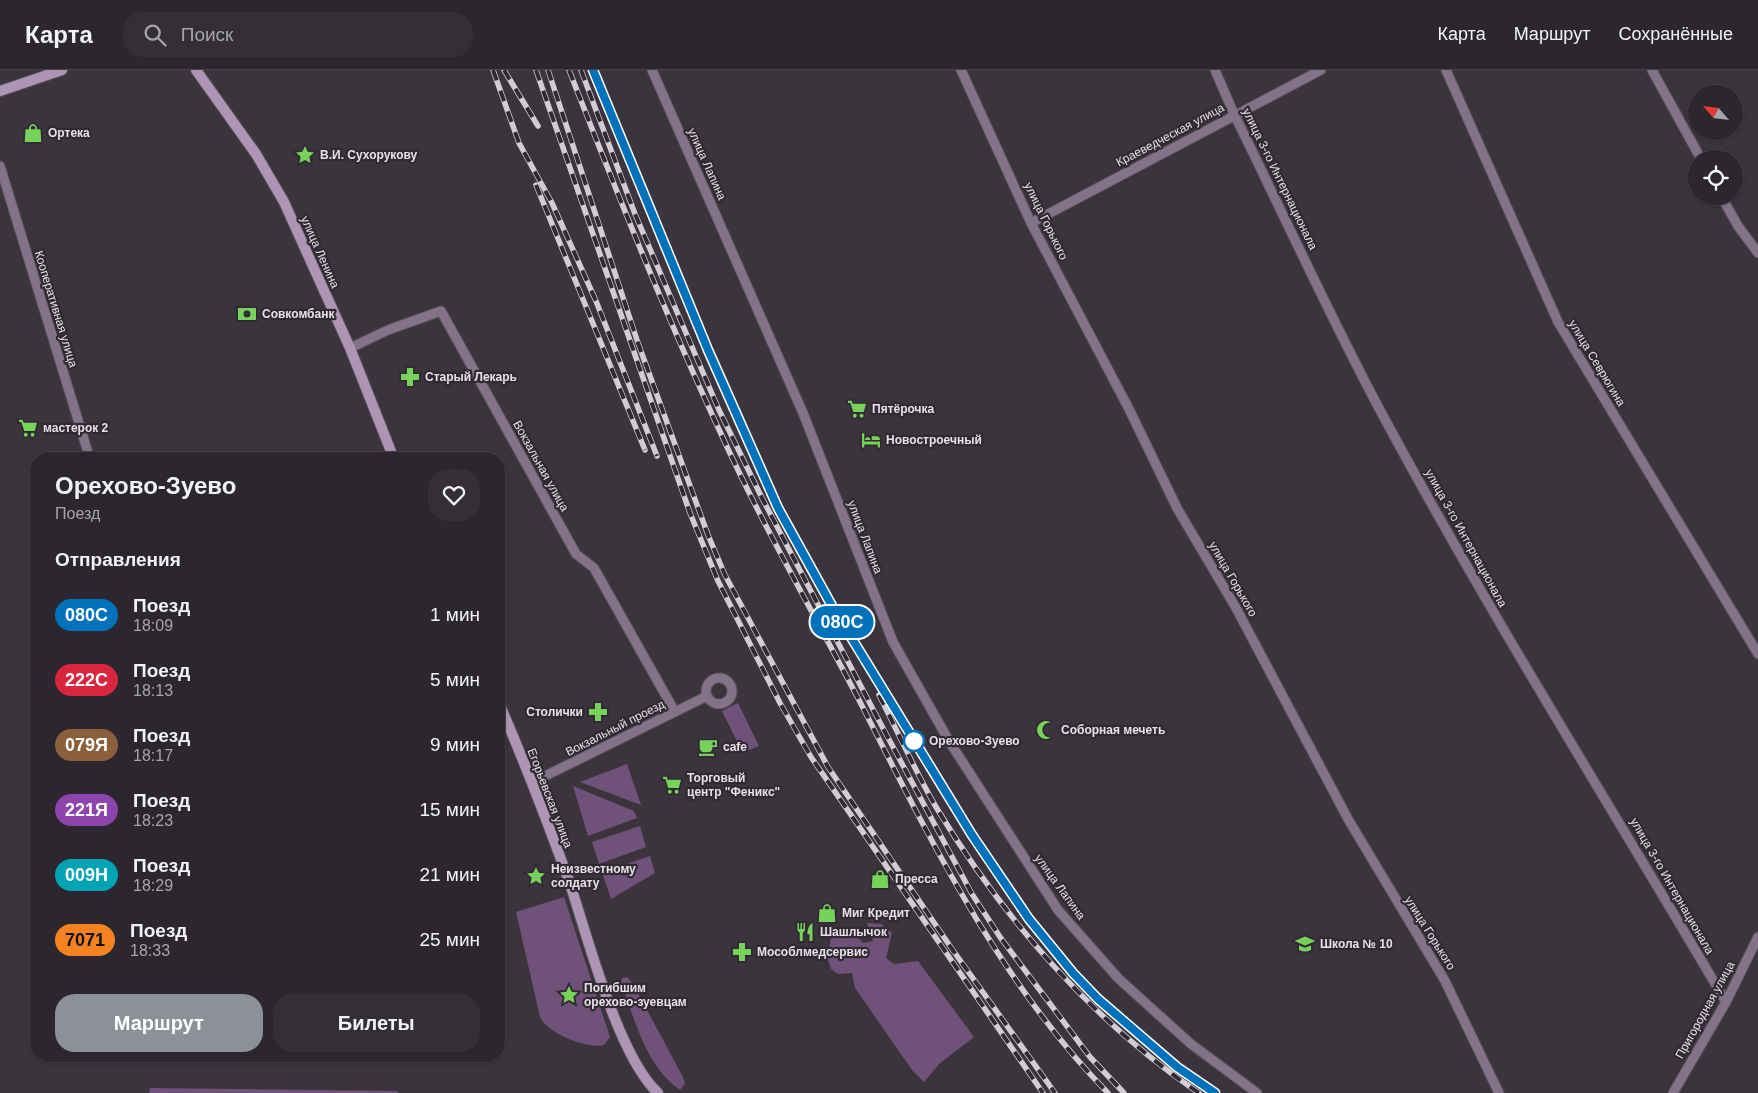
<!DOCTYPE html>
<html lang="ru">
<head>
<meta charset="utf-8">
<style>
	:root { --surface:#2c272e; --page:#342f36; --text:#f1f3f6; --muted:#a6a5aa; --line:#48444a; --accent:#8c9099 }
	body { margin:0; font-family:Arial,sans-serif; background:var(--page); color:var(--text); height:100vh; display:flex; flex-direction:column; font-size:19px; white-space:nowrap }
	* { box-sizing:border-box; margin:0 }
	p { font-size:16px; color:var(--muted) }
	.icon { flex:none; width:28px; height:28px; fill:none; stroke:currentColor; stroke-width:2; stroke-linecap:round; stroke-linejoin:round }
	.map { position:relative; flex:1; overflow:hidden }
	.drawer { position:absolute; left:30px; top:382px; width:475px; height:610px; display:flex; flex-direction:column; background:var(--surface); border-radius:20px; box-shadow:0 1px 4px #0004,0 0 0 1px var(--line) }
	.drawer>* { flex:none }
	.badge { padding:0 10px; border-radius:16px; font-size:18px; line-height:32px }
	.needle { width:32px; rotate:298deg }
	.fabs { position:absolute; left:1688px; top:15px; display:grid; gap:10px }
	.fabs a { display:grid; place-items:center; width:55px; height:55px; border-radius:50%; background:var(--surface); box-shadow:0 1px 4px #0004,0 0 0 1px var(--line); font-size:25px }
	.map>.badge { position:absolute; translate:-50% -50%; box-shadow:0 0 0 2px #fff }
	h2 { padding:0 25px; font-size:19px; line-height:45px }
	.round { display:grid; place-items:center; flex:none; width:52px; height:52px; border-radius:20px; background:var(--page) }
	.overview { display:flex; align-items:center; justify-content:space-between; height:85px; padding:0 25px }
	h1 { font-size:24px; font-weight:700; line-height:38px }
	.button { display:flex; gap:10px; margin-top:auto; padding:10px 25px }
	.button a { flex:1; height:58px; border-radius:20px; background:var(--accent); color:#fff; font-size:20px; font-weight:700; line-height:58px; text-align:center }
	.button a+a { background:var(--page); color:var(--text) }
	ul { padding:0; list-style:none }
	li { display:flex; align-items:center; gap:15px; height:65px; padding:0 25px }
	li div { flex:1 }
	li b { display:block; font-size:19px }
	li em { font-style:normal }
	li .badge { min-width:55px; font-weight:700; text-align:center }
	header { display:flex; align-items:center; gap:30px; box-sizing:border-box; height:70px; padding:0 25px; background:var(--surface); border-bottom:1px solid var(--line) }
	header strong { font-size:24px }
	nav { display:flex; gap:28px; margin-inline-start:auto; font-size:18px }
	.search { width:350px; height:45px; background:var(--page); display:flex; align-items:center; gap:12px; box-sizing:border-box; padding:0 18px; border-radius:20px; color:var(--muted); font-size:19px }
	.map>svg:first-child { display:block }
</style>
</head>
<body>
<header>
<strong>Карта</strong>
<div class="search"><svg class="icon" aria-label="search" viewBox="0 0 24 24"><circle cx="10" cy="10" r="6"/><path d="M15 15l6 6"/></svg>Поиск</div>
<nav><a>Карта</a><a>Маршрут</a><a>Сохранённые</a></nav>
</header>
<div class="map">
<svg width="1758" height="1023" viewBox="0 0 1758 1023">
	<rect width="100%" height="100%" fill="#3b343d"/>
	<g fill="#705179">
		<polygon points="738,633 759,676 743,683 722,641"/>
		<polygon points="627,694 641,735 580,712"/>
		<polygon points="573,716 634,741 637,748 588,766"/>
		<polygon points="640,756 646,777 599,794 592,772"/>
		<polygon points="650,786 655,803 611,829 602,802"/>
		<path d="M 564,827 L 610,967 L 604,975 C 587,979 548,964 540,947 L 516,842 Z"/>
		<polygon points="867,853 881,854 892,863 886,888 894,894 918,891 974,967 939,994 924,1012 912,1000 855,918 852,903 838,904 831,899 827,887 832,864 842,857 854,863 863,873 873,871"/>
		<path d="M 627,907 L 633,914 L 683,1007 L 685,1014 L 680,1020 C 645,995 635,950 621,912 L 622,908 Z"/>
		<polygon points="150,1018 398,1021 398,1023 149,1023"/>
	</g>
	<g fill="none" stroke-linecap="round" stroke-linejoin="round">
		<g stroke="#565058" stroke-width="11">
			<g id="minor">
				<polyline points="652,0 803,343 893,572 949,671 1058,840 1118,908 1140,928 1191,974 1257,1023"/>
				<polyline points="961,0 1031,153 1129,339 1177,438 1236,538 1348,749 1445,911 1499,1023"/>
				<path d="M 1215,0 L 1234,44 C 1283,143 1329,245 1381,342 C 1489,543 1610,735 1726,932"/>
				<polyline points="1446,0 1558,252 1758,584"/>
				<polyline points="1652,0 1701,89"/>
				<polyline points="0,96 90,389"/>
				<polyline points="1721,126 1738,156 1758,183"/>
				<polyline points="1031,153 1321,0"/>
				<polyline points="350,278 388,260 441,241 576,484 594,498 675,642"/>
				<circle cx="719" cy="621" r="13"/>
				<polyline points="533,712 707,626"/>
				<polyline points="1673,1023 1726,932 1758,867"/>
			</g>
		</g>
		<g stroke="#565058" stroke-width="12">
			<g id="secondary">
				<polyline points="196,0 256,84 284,132 350,278 394,389"/>
				<polyline points="0,21 62,0"/>
				<path d="M 499,633 C 525,693 548,753 570,814 C 588,868 618,986 658,1023"/>
			</g>
		</g>
		<use href="#minor" stroke="#847388" stroke-width="9"/>
		<use href="#secondary" stroke="#af95b5" stroke-width="10"/>
		<g stroke="#d2ccd3" stroke-width="5.5">
			<g id="rail">
				<polyline points="493,0 519,73 552,133 596,231 657,386"/>
				<polyline points="504,0 538,56"/>
				<polyline points="536,0 690,443 718,511 780,633 811,687 1043,1023"/>
				<polyline points="548,0 638,273 708,465 725,505 828,697 952,879 1055,1023"/>
				<path d="M 569,0 C 617,123 666,246 722,366 C 763,456 813,542 859,630 C 929,767 999,912 1108,1023"/>
				<polyline points="581,0 635,144 719,340 762,428 885,662 972,824 1000,867 1090,987 1124,1023"/>
				<polyline points="593,0 708,280 778,438 832,536 972,765 1029,849 1073,903 1098,929 1177,997 1215,1023"/>
				<polyline points="536,115 645,380"/>
				<path d="M 879,625 C 898,662 915,701 936,737 C 1003,848 1091,950 1199,1023"/>
			</g>
		</g>
		<use href="#rail" stroke="#312a33" stroke-width="4" stroke-dasharray="11" stroke-linecap="butt"/>
	</g>
	<g fill="none" stroke-linecap="round" stroke-linejoin="round">
		<g stroke="#fff" stroke-width="11">
			<polyline id="line" points="593,0 708,280 778,438 832,536 972,765 1029,849 1073,903 1098,929 1177,997 1215,1023"/>
		</g>
		<use href="#line" stroke="#0072bc" stroke-width="8"/>
	</g>
	<defs>
		<g id="shop-bare" transform="scale(1.5)"><path d="M-5-2.5h2.3a2.7 3.5 0 0 1 5.4 0H5L5.5 6h-11ZM-1.5-2.5h3a1.5 2.3 0 0 0-3 0Z" fill="#76d25a" stroke="#312a33" stroke-width="2.5" paint-order="stroke"/></g>
		<g id="sight-bare" transform="scale(1.5)"><path d="M0-6L1.8-2.2L6-1.7L2.9 1.2L3.7 5.4L0 3.3L-3.7 5.4L-2.9 1.2L-6-1.7L-1.8-2.2Z" fill="#76d25a" stroke="#312a33" stroke-width="2.5" paint-order="stroke"/></g>
		<g id="bank-bare" transform="scale(1.5)"><path d="M-6-4H6V4H-6ZM0-2.3a2.3 2.3 0 1 0 0 4.6a2.3 2.3 0 1 0 0-4.6Z" fill="#76d25a" stroke="#312a33" stroke-width="2.5" paint-order="stroke"/></g>
		<g id="pharmacy-bare" transform="scale(1.5)"><path d="M-2-6h4v4h4v4h-4v4h-4v-4h-4v-4h4Z" fill="#76d25a" stroke="#312a33" stroke-width="2.5" paint-order="stroke"/></g>
		<g id="supermarket-bare" transform="scale(1.5)"><path d="M-6-5.5h2.5l.6 2H6L4.5 2H-2.5L-4.4-4H-6ZM-1.5 3.2a1.3 1.3 0 1 0 .1 0ZM3 3.2a1.3 1.3 0 1 0 .1 0Z" fill="#76d25a" stroke="#312a33" stroke-width="2.5" paint-order="stroke"/></g>
		<g id="hotel-bare" transform="scale(1.5)"><path d="M-6-4.5h1.5V1H6V5H4.5V3h-9V5H-6ZM-4 0a1.8 1.8 0 1 1 3.6 0ZM.5 0V-2.5h3Q6-2.5 6 0Z" fill="#76d25a" stroke="#312a33" stroke-width="2.5" paint-order="stroke"/></g>
		<g id="mosque-bare" transform="scale(1.5)"><path d="M3.5-4.9A6 6 0 1 0 3.5 4.9A5 5 0 1 1 3.5-4.9Z" fill="#76d25a" stroke="#312a33" stroke-width="2.5" paint-order="stroke"/></g>
		<g id="cafe-bare" transform="scale(1.5)"><path d="M-5.5-4.5H6V0H3Q3 3.5 0 3.5H-2.5Q-5.5 3.5-5.5 0ZM3-3.2v2h1.7v-2ZM-6 4.5H4V6H-6Z" fill="#76d25a" stroke="#312a33" stroke-width="2.5" paint-order="stroke"/></g>
		<g id="restaurant-bare" transform="scale(1.5)"><path d="M-5-6h1v4h1v-4h1v4h1v-4h1v5L-1.5 .5V6h-2V.5L-5-1ZM5-6V6H3V1.5H1.5Q1.5-4 5-6Z" fill="#76d25a" stroke="#312a33" stroke-width="2.5" paint-order="stroke"/></g>
		<g id="school-bare" transform="scale(1.5)"><path d="M0-5L7-2L0 1L-7-2ZM-4 1L0 2.5L4 1V4Q0 6-4 4Z" fill="#76d25a" stroke="#312a33" stroke-width="2.5" paint-order="stroke"/></g>
	</defs>
	<g fill-rule="evenodd">
		<use href="#shop-bare" x="33" y="63"/>
		<use href="#sight-bare" x="305" y="85"/>
		<use href="#bank-bare" x="247" y="244"/>
		<use href="#pharmacy-bare" x="410" y="307"/>
		<use href="#supermarket-bare" x="857" y="339"/>
		<use href="#supermarket-bare" x="28" y="358"/>
		<use href="#hotel-bare" x="871" y="370"/>
		<use href="#pharmacy-bare" x="598" y="642"/>
		<use href="#mosque-bare" x="1046" y="660"/>
		<use href="#cafe-bare" x="708" y="677"/>
		<use href="#supermarket-bare" x="672" y="715"/>
		<use href="#sight-bare" x="536" y="806"/>
		<use href="#shop-bare" x="880" y="809"/>
		<use href="#shop-bare" x="827" y="843"/>
		<use href="#restaurant-bare" x="805" y="862"/>
		<use href="#school-bare" x="1305" y="874"/>
		<use href="#pharmacy-bare" x="742" y="882"/>
		<use href="#sight-bare" x="569" y="925"/>
	</g>
	<circle fill="#fff" stroke="#0072bc" stroke-width="2.5" cx="914" cy="671" r="10"/>
	<g text-anchor="middle" dominant-baseline="central" stroke-width="4.5" stroke-linejoin="round" paint-order="stroke">
		<g font-size="12" font-weight="bold" fill="#e6e1e7" stroke="#312a33" text-anchor="start">
			<text x="48" y="63">Ортека</text>
			<text x="320" y="85">В.И. Сухорукову</text>
			<text x="262" y="244">Совкомбанк</text>
			<text x="425" y="307">Старый Лекарь</text>
			<text x="872" y="339">Пятёрочка</text>
			<text x="43" y="358">мастерок 2</text>
			<text x="886" y="370">Новостроечный</text>
			<text x="583" y="642" text-anchor="end">Столички</text>
			<text x="1061" y="660">Соборная мечеть</text>
			<text x="723" y="677">cafe</text>
			<text x="687" y="708">Торговый<tspan x="687" dy="14">центр "Феникс"</tspan></text>
			<text x="551" y="799">Неизвестному<tspan x="551" dy="14">солдату</tspan></text>
			<text x="895" y="809">Пресса</text>
			<text x="842" y="843">Миг Кредит</text>
			<text x="820" y="862">Шашлычок</text>
			<text x="1320" y="874">Школа № 10</text>
			<text x="757" y="882">Мособлмедсервис</text>
			<text x="584" y="918">Погибшим<tspan x="584" dy="14">орехово-зуевцам</tspan></text>
		</g>
		<g font-size="12" fill="#e6e1e7" stroke="#312a33">
			<text transform="translate(1170 65) rotate(-28)">Краеведческая улица</text>
			<text transform="translate(707 94) rotate(66)">улица Лапина</text>
			<text transform="translate(1280 109) rotate(64)">улица 3-го Интернационала</text>
			<text transform="translate(1046 151) rotate(64)">улица Горького</text>
			<text transform="translate(320 182) rotate(66)">улица Ленина</text>
			<text transform="translate(56 239) rotate(73)">Кооперативная улица</text>
			<text transform="translate(1597 293) rotate(59)">улица Севрюгина</text>
			<text transform="translate(541 396) rotate(61)">Вокзальная улица</text>
			<text transform="translate(865 467) rotate(69)">улица Лапина</text>
			<text transform="translate(1466 468) rotate(61)">улица 3-го Интернационала</text>
			<text transform="translate(1233 509) rotate(60)">улица Горького</text>
			<text transform="translate(615 658) rotate(-27)">Вокзальный проезд</text>
			<text transform="translate(550 728) rotate(69)">Егорьевская улица</text>
			<text transform="translate(1672 816) rotate(60)">улица 3-го Интернационала</text>
			<text transform="translate(1060 817) rotate(54)">улица Лапина</text>
			<text transform="translate(1430 863) rotate(58)">улица Горького</text>
			<text transform="translate(1705 940) rotate(-61)">Пригородная улица</text>
		</g>
		<g font-size="12" font-weight="bold" fill="#e6e1e7" stroke="#312a33" text-anchor="start">
			<text x="929" y="671">Орехово-Зуево</text>
		</g>
	</g>
</svg>
<div class="fabs">
<a><svg class="needle" viewBox="-14 -14 28 28"><path d="M0-13l5 13h-10z" fill="#e53935"/><path d="M0 13l5-13h-10z" fill="#a6a5aa"/></svg></a>
<a><svg class="icon" aria-label="locate" viewBox="0 0 24 24"><circle cx="12" cy="12" r="6"/><path d="M12 2v4M12 18v4M2 12h4M18 12h4"/></svg></a>
</div>
<b class="badge" style="left:842px;top:552px;background:#0072bc;color:#fff">080С</b>
<section class="drawer">
<div class="overview"><div><h1>Орехово-Зуево</h1><p>Поезд</p></div><a class="round"><svg class="icon" aria-label="heart" viewBox="0 0 24 24"><path d="M12 20l-8-8c-3-5 5-10 8-4 3-6 11-1 8 4z"/></svg></a></div>
<h2>Отправления</h2>
<ul>
<li><span class="badge" style="background:#0072bc;color:#fff">080С</span><div><b>Поезд</b><p>18:09</p></div><em>1 мин</em></li>
<li><span class="badge" style="background:#d7263d;color:#fff">222С</span><div><b>Поезд</b><p>18:13</p></div><em>5 мин</em></li>
<li><span class="badge" style="background:#8b5e3c;color:#fff">079Я</span><div><b>Поезд</b><p>18:17</p></div><em>9 мин</em></li>
<li><span class="badge" style="background:#8e44ad;color:#fff">221Я</span><div><b>Поезд</b><p>18:23</p></div><em>15 мин</em></li>
<li><span class="badge" style="background:#00a3b4;color:#fff">009Н</span><div><b>Поезд</b><p>18:29</p></div><em>21 мин</em></li>
<li><span class="badge" style="background:#f58220;color:#111">7071</span><div><b>Поезд</b><p>18:33</p></div><em>25 мин</em></li>
</ul>
<div class="button"><a>Маршрут</a><a>Билеты</a></div>
</section>
</div>
</body>
</html>
